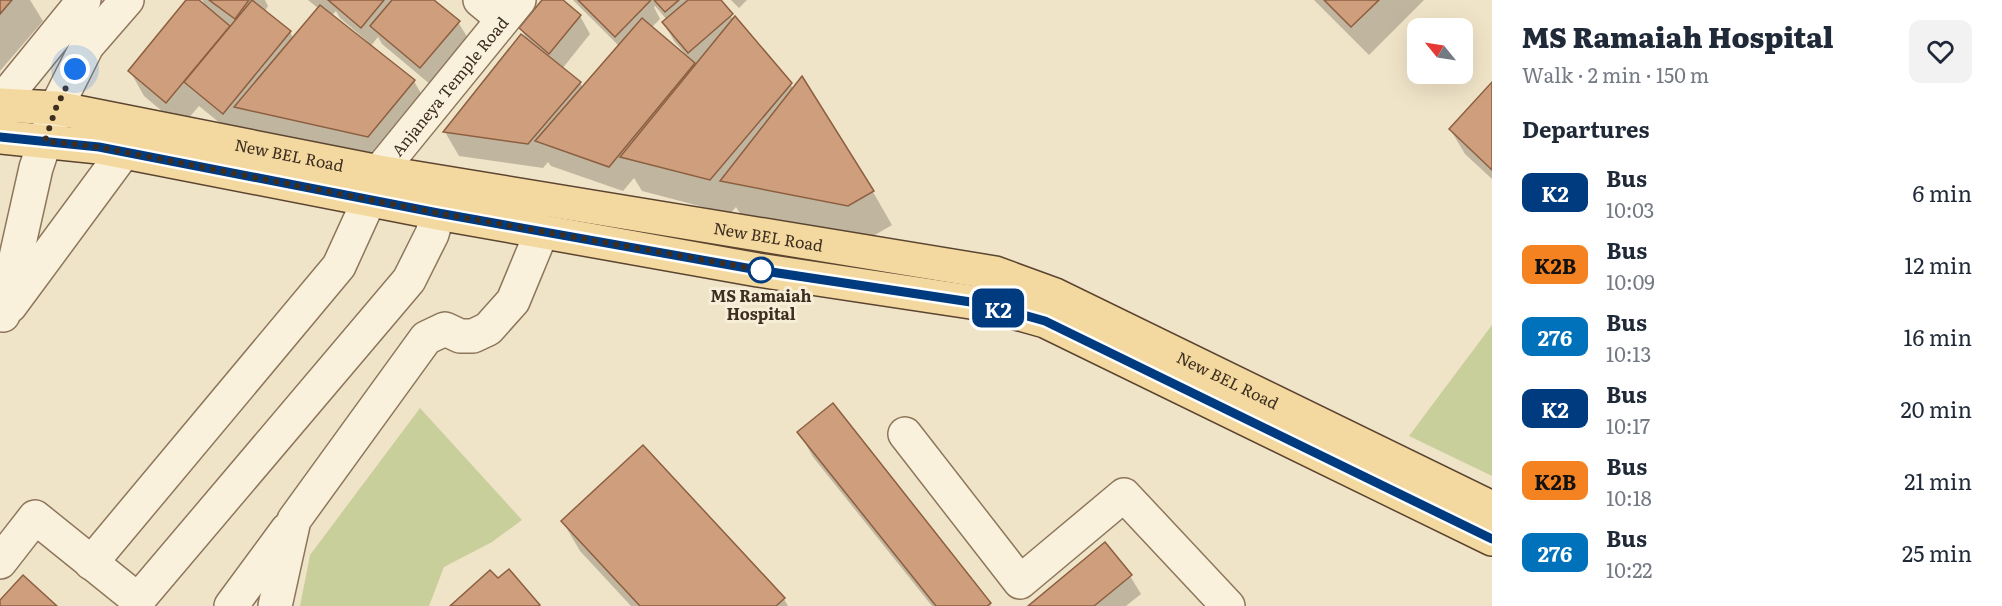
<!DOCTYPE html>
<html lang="en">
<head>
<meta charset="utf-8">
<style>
	:root { --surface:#fff; --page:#f2f2f3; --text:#1f2937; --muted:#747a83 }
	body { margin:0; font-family:Literata,serif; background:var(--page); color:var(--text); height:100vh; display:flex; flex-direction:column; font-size:22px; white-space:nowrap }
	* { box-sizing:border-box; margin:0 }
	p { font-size:20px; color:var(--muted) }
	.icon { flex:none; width:33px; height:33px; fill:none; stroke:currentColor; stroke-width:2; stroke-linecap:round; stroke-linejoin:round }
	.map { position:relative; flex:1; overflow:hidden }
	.drawer { display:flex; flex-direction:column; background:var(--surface); width:510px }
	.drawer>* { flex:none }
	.badge { padding:0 12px; border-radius:9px; font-size:21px; line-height:39px }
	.needle { width:39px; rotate:300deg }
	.tools { position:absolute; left:1407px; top:18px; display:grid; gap:12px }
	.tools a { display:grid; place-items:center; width:66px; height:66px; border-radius:12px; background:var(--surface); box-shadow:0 6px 24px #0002; font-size:30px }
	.you { position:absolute; width:30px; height:30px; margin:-15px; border:4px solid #fff; border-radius:50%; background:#1a73e8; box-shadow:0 0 0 9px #1a73e833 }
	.map>.badge { position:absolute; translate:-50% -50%; box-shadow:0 0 0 3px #fff }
	h2 { padding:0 30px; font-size:22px; line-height:54px }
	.round { display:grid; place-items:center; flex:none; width:63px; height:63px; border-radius:12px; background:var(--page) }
	.headline { display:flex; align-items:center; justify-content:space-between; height:102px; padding:0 30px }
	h1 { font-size:28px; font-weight:800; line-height:45px }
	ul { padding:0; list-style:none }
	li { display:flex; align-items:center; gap:18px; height:72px; padding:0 30px }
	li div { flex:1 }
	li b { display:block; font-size:22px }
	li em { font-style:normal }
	li .badge { min-width:66px; font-weight:700; text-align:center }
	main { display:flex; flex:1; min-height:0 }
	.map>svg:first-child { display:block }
</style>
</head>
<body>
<main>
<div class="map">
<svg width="1492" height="606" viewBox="0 0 1492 606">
	<rect width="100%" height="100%" fill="#f0e4c8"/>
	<g fill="#c9cf9b">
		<polygon points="1492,325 1492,476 1409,436"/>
		<polygon points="420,408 522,520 492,542 444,567 429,606 300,606 310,555"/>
	</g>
	<g fill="#0003" fill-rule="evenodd">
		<polygon points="0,0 30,0 43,21 0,71"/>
		<path d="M 188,0 L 197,0 L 206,7 L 202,0 L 265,0 L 268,6 L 265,11 L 290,32 L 294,39 L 319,9 L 308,0 L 431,0 L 458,22 L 469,40 L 431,85 L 382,44 L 378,37 L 370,47 L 414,81 L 428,106 L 382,161 L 249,132 L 246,127 L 237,137 L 199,106 L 181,127 L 144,96 L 130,71 ZM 336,11 L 340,18 L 367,41 L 365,43 L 331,16 Z"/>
		<path d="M 544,0 L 561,0 L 580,16 L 590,34 L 562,69 L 580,83 L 583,88 L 619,46 L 573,0 L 722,0 L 720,2 L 734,20 L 790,84 L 873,192 L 892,225 L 868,239 L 741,215 L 736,207 L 730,214 L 642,191 L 634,178 L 623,191 L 551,166 L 548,162 L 543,168 L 459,156 L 445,132 L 528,41 L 520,28 ZM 655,6 L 667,20 L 664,23 L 674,41 L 687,56 L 685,57 L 651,28 L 660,19 L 654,7 Z"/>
		<polygon points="731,0 747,0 739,8"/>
		<polygon points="1314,0 1424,0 1369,55"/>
		<polygon points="1492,84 1492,179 1465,154 1450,129"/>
		<polygon points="799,432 990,604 991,606 932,606 813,457"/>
		<polygon points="563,522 784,599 788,606 631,606 580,551"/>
		<polygon points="1130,576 1141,594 1126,606 1031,606"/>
	</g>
	<g fill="#cf9f7d" stroke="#8d5f41" stroke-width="1.5">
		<polygon points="0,0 12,0 0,14"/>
		<polygon points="186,0 199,0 230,26 166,103 128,71"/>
		<polygon points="209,0 249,0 235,19"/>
		<polygon points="252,0 291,31 223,114 184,82"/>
		<polygon points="328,0 384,0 361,28"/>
		<polygon points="392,0 434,0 460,21 420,68 370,26"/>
		<polygon points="542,0 563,0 581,15 549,54 519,28"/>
		<polygon points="578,0 651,0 615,37"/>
		<polygon points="654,0 679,0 665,12"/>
		<polygon points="688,0 721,0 733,14 688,53 662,22"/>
		<polygon points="1324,0 1379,0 1351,27"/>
		<polygon points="320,5 415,80 368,137 234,107"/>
		<polygon points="735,16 792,83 710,180 620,157"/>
		<polygon points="642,18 695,63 609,167 535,141"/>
		<polygon points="521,34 581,82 528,144 443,132"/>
		<polygon points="802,76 874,191 848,206 720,181"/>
		<polygon points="1492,82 1492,170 1449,129"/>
		<polygon points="833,403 991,603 987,606 936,606 797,432"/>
		<polygon points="643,445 785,598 776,606 640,606 561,521"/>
		<polygon points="1105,542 1132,575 1094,606 1028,606"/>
		<polygon points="509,569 540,605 538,606 450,606 490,570 498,578"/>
		<polygon points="23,575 57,606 0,606 0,600"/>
	</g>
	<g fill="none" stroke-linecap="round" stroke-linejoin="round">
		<g stroke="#8d765c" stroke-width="36">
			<g id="minor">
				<polyline points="480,0 503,19"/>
				<polyline points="0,103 84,0"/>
				<path id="s1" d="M 379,172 L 519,0"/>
				<polyline points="10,306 123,153"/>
				<polyline points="3,315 36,168 56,108 87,46 127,0"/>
				<polyline points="905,434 1020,582 1124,495 1228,606"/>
				<polyline points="0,562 35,517 138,600 409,280 432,234 438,213"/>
				<polyline points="91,563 339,266 370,198"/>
				<polyline points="231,606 287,530"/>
				<polyline points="275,606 294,520 426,338 445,329 460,336 473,336 488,329 513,301 542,231"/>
			</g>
		</g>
		<g stroke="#5b4430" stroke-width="36">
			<g id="major">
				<path id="s2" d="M 0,105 L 56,108 L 379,172 L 995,273 L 1055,295 L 1492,508"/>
				<polyline points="0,137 99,147 438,213 758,270 984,304 1045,321 1492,539"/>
			</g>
		</g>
		<use href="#minor" stroke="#faf1dc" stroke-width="33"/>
		<use href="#major" stroke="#f3d9a0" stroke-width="33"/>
	</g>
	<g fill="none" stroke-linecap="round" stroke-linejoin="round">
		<g stroke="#fff" stroke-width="14">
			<polyline id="line" points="0,137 99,147 438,213 758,270 984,304 1045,321 1492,539"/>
		</g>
		<use href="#line" stroke="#003b80" stroke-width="9"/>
		<polyline stroke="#3d2e20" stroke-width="6" stroke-dasharray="0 10.8" points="75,69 56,108 45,141 99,147 438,213 761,270"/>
	</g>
	<circle fill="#fff" stroke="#003b80" stroke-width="3" cx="761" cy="270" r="12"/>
	<g text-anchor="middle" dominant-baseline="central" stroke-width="6" stroke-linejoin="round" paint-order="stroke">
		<g font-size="16" fill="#3d2e20" stroke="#f7eed8">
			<text stroke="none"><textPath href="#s1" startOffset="111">Anjaneya Temple Road</textPath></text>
			<text stroke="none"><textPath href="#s2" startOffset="294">New BEL Road</textPath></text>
			<text stroke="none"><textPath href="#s2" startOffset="780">New BEL Road</textPath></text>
			<text stroke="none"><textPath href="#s2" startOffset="1266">New BEL Road</textPath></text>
		</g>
		<g font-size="16" font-weight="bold" fill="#3d2e20" stroke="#f7eed8">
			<text x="761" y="295">MS Ramaiah<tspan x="761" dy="18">Hospital</tspan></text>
		</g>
	</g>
</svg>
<div class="tools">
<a><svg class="needle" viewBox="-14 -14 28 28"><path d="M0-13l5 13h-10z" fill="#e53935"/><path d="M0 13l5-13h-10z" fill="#747a83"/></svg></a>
</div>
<div class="you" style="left:75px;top:69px"></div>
<b class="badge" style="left:998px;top:308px;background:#003b80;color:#fff">K2</b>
</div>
<section class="drawer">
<div class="headline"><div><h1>MS Ramaiah Hospital</h1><p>Walk · 2 min · 150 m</p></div><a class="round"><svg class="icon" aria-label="heart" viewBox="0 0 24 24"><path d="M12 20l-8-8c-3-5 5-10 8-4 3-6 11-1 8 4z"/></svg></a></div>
<h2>Departures</h2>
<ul>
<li><span class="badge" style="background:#003b80;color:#fff">K2</span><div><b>Bus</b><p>10:03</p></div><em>6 min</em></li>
<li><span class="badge" style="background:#f58220;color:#111">K2B</span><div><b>Bus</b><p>10:09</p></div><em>12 min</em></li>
<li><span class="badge" style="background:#0072bc;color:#fff">276</span><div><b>Bus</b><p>10:13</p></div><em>16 min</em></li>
<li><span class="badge" style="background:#003b80;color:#fff">K2</span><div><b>Bus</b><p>10:17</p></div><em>20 min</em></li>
<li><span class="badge" style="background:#f58220;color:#111">K2B</span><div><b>Bus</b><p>10:18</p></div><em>21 min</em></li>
<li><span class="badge" style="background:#0072bc;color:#fff">276</span><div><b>Bus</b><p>10:22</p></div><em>25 min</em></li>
</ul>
</section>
</main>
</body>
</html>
